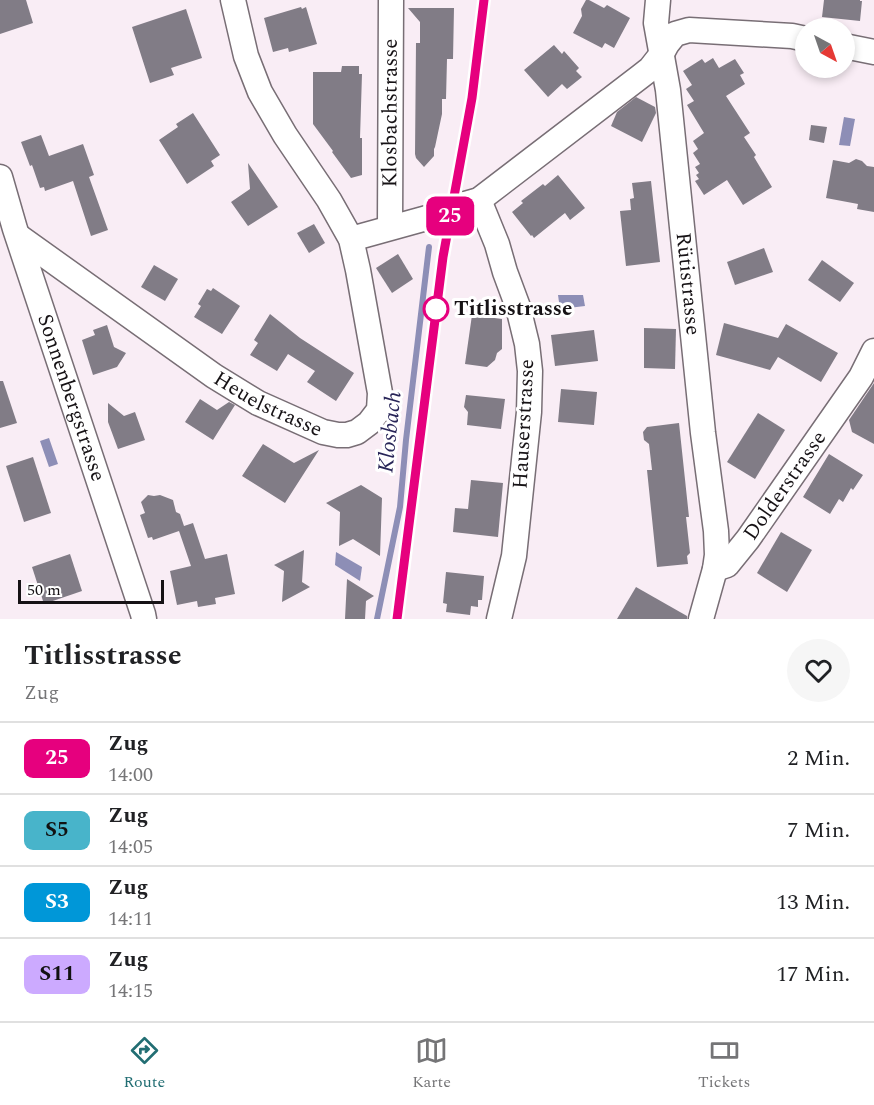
<!DOCTYPE html>
<html lang="de">
<head>
<meta charset="utf-8">
<style>
	:root { --surface:#fff; --page:#f6f6f6; --text:#202124; --muted:#757577; --line:#e0e0e0; --accent:#226e73 }
	body { margin:0; font-family:Spectral,serif; background:var(--page); color:var(--text); height:100vh; display:flex; flex-direction:column; font-size:22px; white-space:nowrap }
	* { box-sizing:border-box; margin:0 }
	p { font-size:20px; color:var(--muted) }
	.icon { flex:none; width:33px; height:33px; fill:none; stroke:currentColor; stroke-width:2; stroke-linecap:round; stroke-linejoin:round }
	.map { position:relative; height:619px; overflow:hidden }
	.drawer { display:flex; flex-direction:column; background:var(--surface); flex:1 }
	.drawer>* { flex:none }
	.badge { padding:0 12px; border-radius:9px; font-size:21px; line-height:39px }
	.needle { width:39px; rotate:140deg }
	.tools { position:absolute; left:795px; top:18px; display:grid; gap:12px }
	.tools a { display:grid; place-items:center; width:60px; height:60px; border-radius:50%; background:var(--surface); box-shadow:0 3px 9px #0003; font-size:30px }
	.scale { position:absolute; left:18px; bottom:15px; width:146px; box-sizing:border-box; padding-left:6px; border:3px solid #161215; border-top:0; font-size:16px; line-height:21px; white-space:nowrap; color:#161215; -webkit-text-stroke:4px #fff; paint-order:stroke }
	.map>.badge { position:absolute; translate:-50% -50%; box-shadow:0 0 0 3px #fff }
	.round { display:grid; place-items:center; flex:none; width:63px; height:63px; border-radius:32px; background:var(--page) }
	.overview { display:flex; align-items:center; justify-content:space-between; height:102px; padding:0 24px }
	h1 { font-size:28px; font-weight:700; line-height:45px }
	ul { padding:0; list-style:none }
	li { display:flex; align-items:center; gap:18px; height:72px; padding:0 24px; border-top:2px solid var(--line) }
	li div { flex:1 }
	li b { display:block; font-size:22px }
	li em { font-style:normal }
	li .badge { min-width:66px; font-weight:700; text-align:center }
	.tab-bar { display:flex; justify-content:space-around; align-items:center; height:84px; border-top:2px solid var(--line); background:var(--surface); font-size:16px; color:var(--muted) }
	.tab-bar a { display:grid; justify-items:center; gap:3px }
	.tab-bar .on { color:var(--accent) }
	.map>svg:first-child { display:block }
</style>
</head>
<body>
<div class="map">
<svg width="874" height="619" viewBox="0 0 874 619">
	<rect width="100%" height="100%" fill="#f9edf5"/>
	<g fill="#8d8eb6">
		<polygon points="844,117 855,119 850,146 839,145"/>
		<polygon points="558,295 583,295 585,306 560,309"/>
		<polygon points="49,438 58,464 49,467 40,441"/>
		<polygon points="336,552 362,567 360,581 335,565"/>
	</g>
	<g fill="none" stroke-linecap="round" stroke-linejoin="round">
		<polyline stroke="#8d8eb6" stroke-width="6" points="377,619 400,507 406,440 429,247"/>
	</g>
	<g fill="#817c86">
		<polygon points="0,0 26,0 33,23 0,34"/>
		<polygon points="586,0 589,0 604,8 607,5 630,18 614,48 605,43 602,48 573,33 582,16 581,9"/>
		<polygon points="824,0 860,0 860,1 862,1 860,21 822,17"/>
		<polygon points="301,7 302,9 306,7 317,44 289,52 288,48 273,52 264,18"/>
		<polygon points="408,8 454,8 453,59 447,59 446,99 442,99 442,114 435,147 434,149 434,156 424,167 416,158 415,154 416,43 420,43 420,22"/>
		<polygon points="186,9 202,58 171,68 174,75 150,83 132,27"/>
		<polygon points="554,45 562,54 564,51 579,68 576,71 582,77 567,89 562,84 548,97 524,70"/>
		<polygon points="713,58 719,68 735,59 744,73 740,75 745,84 726,96 750,133 744,137 756,155 754,157 772,187 743,205 727,180 704,195 695,181 699,179 696,175 699,173 695,167 700,164 693,153 698,149 693,141 704,133 687,105 694,101 686,89 692,85 683,71 702,59 705,63"/>
		<polygon points="342,66 359,66 359,74 362,74 360,138 362,138 362,175 351,178 332,152 333,151 313,124 313,72 341,72"/>
		<polygon points="636,97 655,107 656,113 642,142 611,126 617,112"/>
		<polygon points="193,113 220,155 211,161 214,166 187,184 159,140 178,127 176,124"/>
		<polygon points="811,125 827,127 824,143 809,140"/>
		<polygon points="41,135 49,156 83,144 94,175 89,177 108,230 91,236 73,181 45,191 44,187 40,188 32,165 30,166 21,142"/>
		<polygon points="856,159 862,161 867,166 874,167 874,212 857,209 858,204 826,198 833,160 849,163"/>
		<polygon points="248,163 278,207 248,226 231,202 250,189"/>
		<polygon points="558,175 585,208 570,220 565,213 534,238 532,235 531,236 512,212 523,203 521,201 543,184 545,186"/>
		<polygon points="651,181 660,262 626,266 620,211 631,210 630,199 634,198 632,183"/>
		<polygon points="314,224 325,243 309,253 297,233"/>
		<polygon points="764,248 773,272 735,285 727,262"/>
		<polygon points="398,254 413,279 392,293 376,268"/>
		<polygon points="822,260 854,283 840,302 808,280"/>
		<polygon points="154,265 178,279 165,301 141,287"/>
		<polygon points="213,288 240,306 222,334 194,317 201,306 198,304 207,289 211,291"/>
		<polygon points="270,314 300,338 354,373 336,401 307,382 315,371 288,354 277,371 250,355 258,343 254,340"/>
		<polygon points="472,315 502,319 502,349 497,353 495,360 487,367 465,364"/>
		<polygon points="724,323 778,338 786,324 838,353 821,382 778,357 770,370 716,355"/>
		<polygon points="107,325 114,347 126,353 117,367 93,375 82,340 95,335 93,330"/>
		<polygon points="644,328 676,329 675,369 644,368"/>
		<polygon points="594,330 598,361 555,366 551,335"/>
		<polygon points="0,381 3,381 17,423 0,428"/>
		<polygon points="874,383 874,444 852,432 849,420"/>
		<polygon points="561,389 597,392 594,425 558,422"/>
		<polygon points="466,395 505,399 501,429 467,425 468,412 464,407"/>
		<polygon points="200,399 217,410 229,402 235,405 213,440 185,422"/>
		<polygon points="108,403 124,416 135,412 145,440 118,449 108,422"/>
		<polygon points="758,413 785,430 755,479 727,462"/>
		<polygon points="679,423 689,517 686,517 690,553 687,556 688,564 657,567 647,470 652,470 649,444 644,440 643,432 647,427"/>
		<polygon points="263,444 294,463 319,450 285,503 242,476"/>
		<polygon points="829,454 863,475 853,490 851,488 843,502 839,499 830,514 803,497"/>
		<polygon points="33,457 51,513 24,522 6,466"/>
		<polygon points="471,480 503,483 498,537 453,532 455,508 468,509"/>
		<polygon points="361,485 382,498 380,556 353,539 339,546 340,512 326,503"/>
		<polygon points="148,495 154,496 160,495 173,500 176,512 180,514 184,526 193,523 205,559 227,554 235,594 215,598 216,604 198,607 197,601 177,605 170,571 191,566 179,531 153,540 152,537 148,538 140,515 145,513 141,502"/>
		<polygon points="781,532 812,550 787,592 757,573"/>
		<polygon points="304,550 302,582 310,587 282,602 284,571 274,565"/>
		<polygon points="70,554 82,591 44,604 32,567"/>
		<polygon points="446,572 484,576 482,600 478,600 478,607 471,606 470,615 446,612 447,604 443,603"/>
		<polygon points="347,579 374,596 366,601 365,619 345,619"/>
		<polygon points="636,587 687,616 687,619 617,619"/>
	</g>
	<g fill="none" stroke-linecap="round" stroke-linejoin="round">
		<g stroke="#786e75" stroke-width="27">
			<g id="minor">
				<path id="s1" d="M 658,0 L 656,23 L 668,90 L 703,433 L 716,531 L 717,555 L 715,569 L 701,619"/>
				<polyline points="844,46 874,52"/>
				<path id="s2" d="M 0,177 L 15,229 L 143,614 L 144,619"/>
				<polyline points="479,200 497,244 505,272 518,307 527,344 530,371 529,412 514,556 499,619"/>
				<polyline points="465,204 479,200 641,76 650,69 661,55 667,44 675,34 689,30 792,36 806,39"/>
				<path id="s3" d="M 390,227 L 391,0"/>
				<path id="s4" d="M 18,236 L 214,376 L 258,403 L 323,432 L 338,435 L 347,435 L 357,432 L 369,423 L 379,410 L 380,393 L 358,270 L 351,239 L 329,200 L 285,135 L 260,92 L 246,56 L 233,0"/>
				<polyline points="351,239 434,216"/>
				<path id="s5" d="M 715,569 L 727,565 L 748,539 L 861,377 L 874,351"/>
			</g>
		</g>
		<use href="#minor" stroke="#fff" stroke-width="24"/>
		<polyline stroke="#5e585c" stroke-width="4.5" stroke-dasharray="8 8" stroke-linecap="butt" points="397,619 443,257 472,98 484,0"/>
		<g stroke="#786e75" stroke-width="27" stroke-linecap="butt">
			<polyline id="minor-bridge" points="434,216 465,204"/>
		</g>
		<use href="#minor-bridge" stroke="#fff" stroke-width="24"/>
	</g>
	<g fill="none" stroke-linecap="round" stroke-linejoin="round">
		<g stroke="#fff" stroke-width="14">
			<polyline id="line" points="397,619 443,257 472,98 484,0"/>
		</g>
		<use href="#line" stroke="#e6007e" stroke-width="9"/>
	</g>
	<circle fill="#fff" stroke="#e6007e" stroke-width="3" cx="436" cy="309" r="12"/>
	<g text-anchor="middle" dominant-baseline="central" stroke-width="6" stroke-linejoin="round" paint-order="stroke">
		<g font-size="21" fill="#161215" stroke="#fff">
			<text stroke="none"><textPath href="#s3" startOffset="114">Klosbachstrasse</textPath></text>
			<text stroke="none"><textPath href="#s1" startOffset="286">Rütistrasse</textPath></text>
			<text stroke="none"><textPath href="#s2" startOffset="232">Sonnenbergstrasse</textPath></text>
			<text stroke="none"><textPath href="#s4" startOffset="302">Heuelstrasse</textPath></text>
			<text transform="translate(524 424) rotate(-87)">Hauserstrasse</text>
			<text stroke="none"><textPath href="#s5" startOffset="111">Dolderstrasse</textPath></text>
		</g>
		<g font-size="21" font-weight="bold" fill="#161215" stroke="#fff" text-anchor="start">
			<text x="454" y="309">Titlisstrasse</text>
		</g>
		<g font-size="22" font-style="italic" fill="#282558" stroke="#fff">
			<text transform="translate(390 432) rotate(-84)">Klosbach</text>
		</g>
	</g>
</svg>
<div class="tools">
<a><svg class="needle" viewBox="-14 -14 28 28"><path d="M0-13l5 13h-10z" fill="#e53935"/><path d="M0 13l5-13h-10z" fill="#757577"/></svg></a>
</div>
<div class="scale">50 m</div>
<b class="badge" style="left:450px;top:216px;background:#e6007e;color:#fff">25</b>
</div>
<section class="drawer">
<div class="overview"><div><h1>Titlisstrasse</h1><p>Zug</p></div><a class="round"><svg class="icon" aria-label="heart" viewBox="0 0 24 24"><path d="M12 20l-8-8c-3-5 5-10 8-4 3-6 11-1 8 4z"/></svg></a></div>
<ul>
<li><span class="badge" style="background:#e6007e;color:#fff">25</span><div><b>Zug</b><p>14:00</p></div><em>2 Min.</em></li>
<li><span class="badge" style="background:#48b4ca;color:#111">S5</span><div><b>Zug</b><p>14:05</p></div><em>7 Min.</em></li>
<li><span class="badge" style="background:#0097d8;color:#fff">S3</span><div><b>Zug</b><p>14:11</p></div><em>13 Min.</em></li>
<li><span class="badge" style="background:#caf;color:#111">S11</span><div><b>Zug</b><p>14:15</p></div><em>17 Min.</em></li>
</ul>
</section>
<nav class="tab-bar">
<a class="on"><svg class="icon" aria-label="directions" viewBox="0 0 24 24"><path d="M12 3l9 9-9 9-9-9zM9 14v-3h6M13 9l2 2-2 2"/></svg>Route</a>
<a><svg class="icon" aria-label="map" viewBox="0 0 24 24"><path d="M3 6l6-2 6 2 6-2v14l-6 2-6-2-6 2zM9 4v14M15 6v14"/></svg>Karte</a>
<a><svg class="icon" aria-label="tickets" viewBox="0 0 24 24"><path d="M3 7h18v10H3zM15 7v10"/></svg>Tickets</a>
</nav>
</body>
</html>
